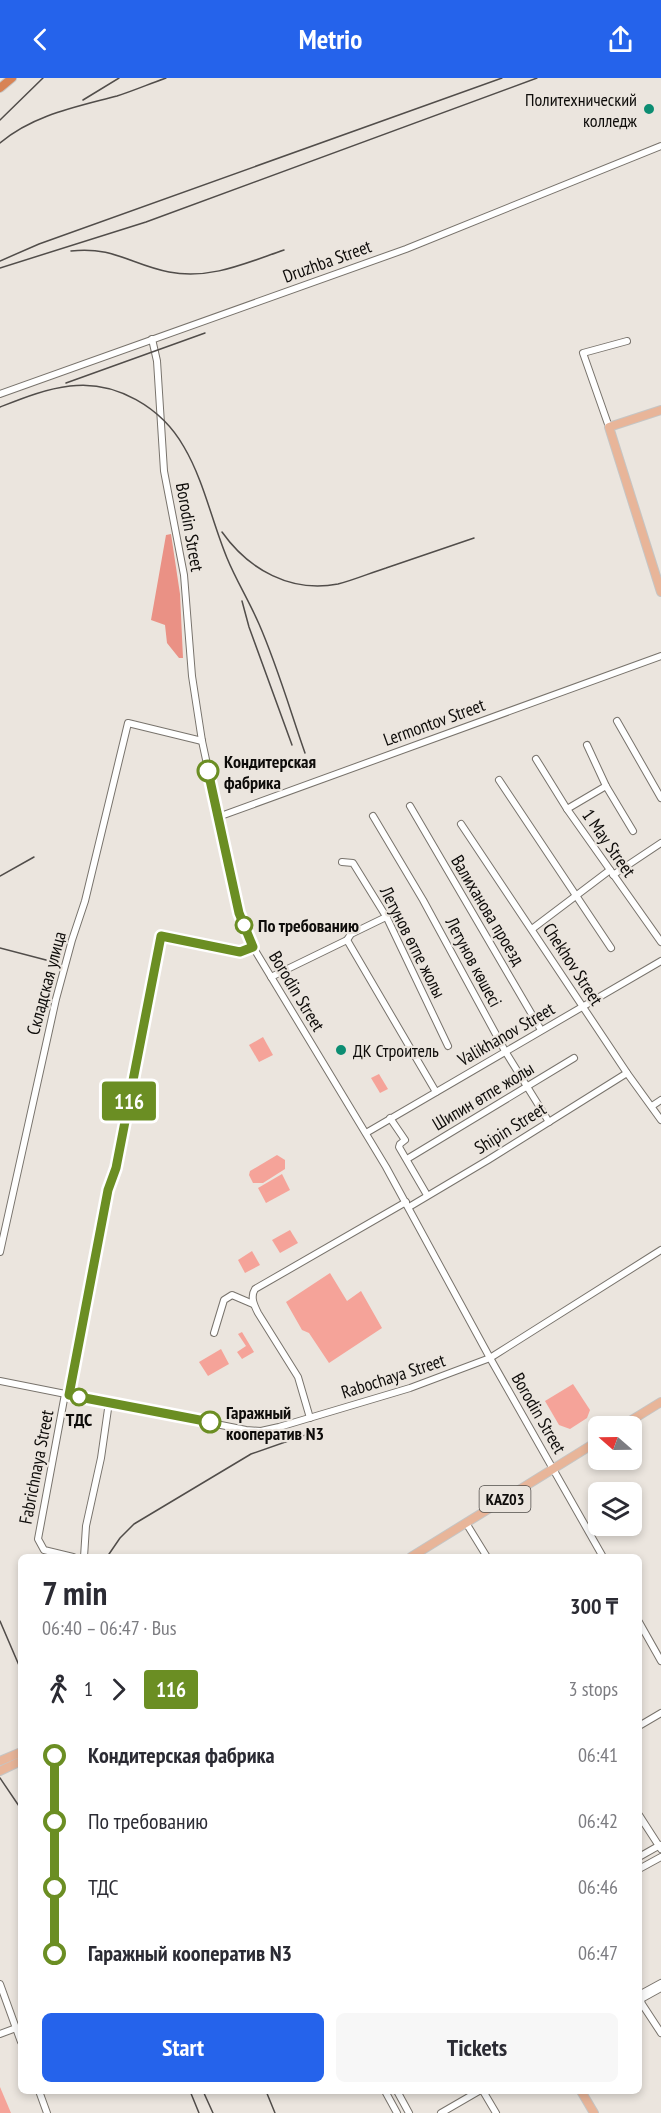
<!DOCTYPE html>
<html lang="en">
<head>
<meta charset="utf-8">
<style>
	:root { --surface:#fff; --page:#f7f7f7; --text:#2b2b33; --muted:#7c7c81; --accent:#2563eb }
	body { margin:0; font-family:"PT Sans Narrow",sans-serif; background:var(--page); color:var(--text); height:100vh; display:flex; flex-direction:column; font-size:22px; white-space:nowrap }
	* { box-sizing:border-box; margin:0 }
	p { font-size:20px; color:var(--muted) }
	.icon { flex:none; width:33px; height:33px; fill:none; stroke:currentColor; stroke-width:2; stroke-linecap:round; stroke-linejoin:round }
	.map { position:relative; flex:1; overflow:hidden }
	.side { position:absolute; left:18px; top:1476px; width:624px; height:540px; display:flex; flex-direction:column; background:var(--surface); border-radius:9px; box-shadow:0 3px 9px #0003 }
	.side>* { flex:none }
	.badge { padding:0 12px; border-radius:4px; font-size:21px; line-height:39px }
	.needle { width:39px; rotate:290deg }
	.controls { position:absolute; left:588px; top:1338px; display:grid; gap:12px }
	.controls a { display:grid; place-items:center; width:54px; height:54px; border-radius:9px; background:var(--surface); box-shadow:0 3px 9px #0003; font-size:30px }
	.map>.badge { position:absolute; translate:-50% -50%; box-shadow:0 0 0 3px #fff }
	.legs { display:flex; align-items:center; gap:9px; height:66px; padding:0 24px; font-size:20px }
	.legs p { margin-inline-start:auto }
	.summary { display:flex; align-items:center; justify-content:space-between; height:102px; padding:0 24px }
	h1 { font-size:33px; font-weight:700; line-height:45px }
	.cta { display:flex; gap:12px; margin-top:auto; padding:12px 24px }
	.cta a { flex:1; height:69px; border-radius:9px; background:var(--accent); color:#fff; font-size:24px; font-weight:700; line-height:69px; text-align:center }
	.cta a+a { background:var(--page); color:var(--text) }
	ul { padding:0 24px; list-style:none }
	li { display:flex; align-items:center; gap:21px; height:66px; font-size:22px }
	li i { display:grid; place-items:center; width:9px; height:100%; margin:0 8px; background:currentColor }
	li i::after { content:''; width:15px; height:15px; margin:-8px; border:4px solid; border-radius:50%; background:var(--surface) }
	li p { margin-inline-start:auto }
	li:first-child i { background:linear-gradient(#0000 50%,currentColor 0) }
	li:last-child i { background:linear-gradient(currentColor 50%,#0000 0) }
	header { display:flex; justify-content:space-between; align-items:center; height:78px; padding:0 24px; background:var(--accent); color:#fff; font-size:27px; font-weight:700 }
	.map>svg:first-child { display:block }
</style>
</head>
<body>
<header><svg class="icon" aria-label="back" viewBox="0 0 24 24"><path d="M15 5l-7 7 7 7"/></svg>Metrio<svg class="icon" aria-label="share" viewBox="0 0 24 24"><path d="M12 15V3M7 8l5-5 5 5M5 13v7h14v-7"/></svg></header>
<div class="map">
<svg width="661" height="2035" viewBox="0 0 661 2035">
	<rect width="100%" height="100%" fill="#ebe5de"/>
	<g fill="#f5a399">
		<polygon points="263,959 273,977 259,984 249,967"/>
		<polygon points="379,996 388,1011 380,1015 371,1000"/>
		<polygon points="277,1077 285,1082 285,1091 263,1105 253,1105 249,1097 250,1093"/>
		<polygon points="282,1096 290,1112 266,1125 258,1110"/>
		<polygon points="290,1152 298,1165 280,1175 272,1162"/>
		<polygon points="252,1173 260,1187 245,1195 238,1182"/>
		<polygon points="330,1195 347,1223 361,1213 382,1250 329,1285 309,1255 302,1252 286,1224"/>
		<polygon points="242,1254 254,1274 242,1281 237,1274 246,1268 238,1256"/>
		<polygon points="221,1271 229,1286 208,1298 199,1284"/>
		<polygon points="573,1306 590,1332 587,1340 570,1351 559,1347 545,1323"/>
		<polygon points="0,2009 11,2035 0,2035"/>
	</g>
	<polygon fill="#ea9185" points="171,456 180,516 183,580 179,580 167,565 165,547 151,542 166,457"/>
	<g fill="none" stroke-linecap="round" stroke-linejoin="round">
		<g stroke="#78736c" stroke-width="8">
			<g id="minor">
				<polyline points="152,261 157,283 164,393 184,497 192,598 202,663 239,835 253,869 386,1089 490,1280 603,1479"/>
				<polyline points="0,316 406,171 661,68"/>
				<polyline points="609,349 583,275 627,263"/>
				<polyline points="617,643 661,720"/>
				<polyline points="587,667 606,708 633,753"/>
				<polyline points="536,681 567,731 661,864"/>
				<polyline points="499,702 611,870"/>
				<polyline points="410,728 541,952"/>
				<polyline points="567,731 606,708"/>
				<polyline points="373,738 423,822 505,973 549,1044"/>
				<polyline points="218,739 661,578"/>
				<polyline points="461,746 627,995 661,1042"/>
				<polyline points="342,784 353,785 387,840 448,968"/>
				<polyline points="613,797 661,765"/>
				<polyline points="532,851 610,792"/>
				<polyline points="347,862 436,1014"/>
				<polyline points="271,899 347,862 351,856 386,839"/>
				<polyline points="652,1028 661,1022"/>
				<polyline points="390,1040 405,1062 400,1066 399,1069 427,1117"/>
				<polyline points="366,1055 661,883"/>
				<polyline points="407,1081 574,980"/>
				<polyline points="409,1129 488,1082 627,995"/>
				<polyline points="0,1174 56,921 72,862 85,823 128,645 202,663"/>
				<polyline points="214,1255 224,1222 232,1217 253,1226"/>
				<polyline points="0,1303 246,1352 261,1353 279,1349 410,1310 490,1280 661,1172"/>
				<polyline points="65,1316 38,1461 44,1472 73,1479"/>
				<polyline points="69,1317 108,1112 116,1090 161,858 240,874 253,869"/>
				<path d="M 310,1340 L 298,1299 L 258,1235 C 254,1227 250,1219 255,1211 L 406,1124"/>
				<polyline points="466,1445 487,1479"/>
				<polyline points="84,1479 86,1448 101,1380 109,1324"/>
				<polyline points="639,1544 661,1583"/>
				<polyline points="639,1648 661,1635"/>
				<polyline points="639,1737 661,1771"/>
				<polyline points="639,1779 660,1767"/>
				<polyline points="639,1791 661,1779"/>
				<polyline points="0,1906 21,1964"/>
				<polyline points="639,1916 642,1926 661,1955"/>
				<polyline points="639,1917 661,1905"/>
				<polyline points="641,1921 661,1910"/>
				<polyline points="0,1956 16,1950"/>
				<polyline points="39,2013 47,2035"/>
				<polyline points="385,2013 397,2035"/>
				<polyline points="397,2013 409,2035"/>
				<polyline points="483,2013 496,2035"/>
				<polyline points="441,2035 479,2013"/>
			</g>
		</g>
		<g stroke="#c5c5c4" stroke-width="10">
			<g id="major">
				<polyline points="661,332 609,349 661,514"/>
				<polyline points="622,1348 661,1324"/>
				<polyline points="411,1479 598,1363"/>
				<polyline points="0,1683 21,1674"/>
				<polyline points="0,1693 21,1683"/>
				<polyline points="581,2013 594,2035"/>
			</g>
		</g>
		<g stroke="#c5c5c4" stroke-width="10">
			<polyline id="highway" points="0,10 12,0"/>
		</g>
		<use href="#minor" stroke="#fff" stroke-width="6"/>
		<use href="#major" stroke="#e8b599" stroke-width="8"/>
		<use href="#highway" stroke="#d88355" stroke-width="8"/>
		<g stroke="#514d4a" stroke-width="1.5">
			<polyline points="83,22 119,0"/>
			<polyline points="0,42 43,0"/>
			<path d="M 0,65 C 33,37 76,29 117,18 C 133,13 149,6 166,0"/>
			<path d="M 71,173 C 113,168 132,187 169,194 C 210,202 246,185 284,172"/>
			<polyline points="0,183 39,166 502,0"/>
			<polyline points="0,190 146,144 537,0"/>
			<polyline points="66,305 205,255"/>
			<path d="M 0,329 C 23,320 45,311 70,308 C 116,302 162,330 184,369 C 204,403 212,444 227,480 C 236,502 249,523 259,546 C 277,587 290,632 305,675"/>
			<path d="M 222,454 C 249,492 291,515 338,506 C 354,502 370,495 386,490 C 416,480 445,470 474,460"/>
			<polyline points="242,523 249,549 292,667"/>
			<polyline points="0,798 34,779"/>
			<polyline points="0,870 46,882"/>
			<polyline points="107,1479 120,1460 134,1446 251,1376 314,1354"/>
			<polyline points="0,1543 21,1592"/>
			<polyline points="0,1700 21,1731"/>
			<polyline points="190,2013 199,2035"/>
			<polyline points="203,2013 213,2035"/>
			<polyline points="266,2013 275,2035"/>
		</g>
	</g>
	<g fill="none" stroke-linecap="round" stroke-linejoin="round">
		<g stroke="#fff" stroke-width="14">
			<polyline id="line-1" points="208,693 239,835 253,869 240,874 161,858 116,1090 108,1112 69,1317 210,1344"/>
		</g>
		<use href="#line-1" stroke="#6b8e23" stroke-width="9"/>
	</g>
	<g fill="#0c8d72" stroke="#ebe5de" stroke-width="2">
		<circle cx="649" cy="31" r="6"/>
		<circle cx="341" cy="972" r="6"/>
	</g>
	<g fill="#fff" stroke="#6b8e23" stroke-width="3">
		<circle cx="208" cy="693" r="10"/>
		<circle cx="244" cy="847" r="8"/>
		<circle cx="79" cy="1319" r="8"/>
		<circle cx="210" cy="1344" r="10"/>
	</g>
	<g text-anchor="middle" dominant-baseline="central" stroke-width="4.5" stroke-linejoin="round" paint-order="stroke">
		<rect fill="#ebe5de" stroke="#504d4a" stroke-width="1.5" x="479.5" y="1408" width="51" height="26" rx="4.5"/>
		<g font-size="16" font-weight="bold" fill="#0e0c0a">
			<text x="505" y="1421">KАZ03</text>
		</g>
		<g font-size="18" fill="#0e0c0a" stroke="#ebe5de" text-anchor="end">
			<text x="637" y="21">Политехнический<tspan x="637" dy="21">колледж</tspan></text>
			<text x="353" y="972" text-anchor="start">ДК Строитель</text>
		</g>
		<g font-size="18" fill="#0e0c0a" stroke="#ebe5de">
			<text transform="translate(327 183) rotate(-20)">Druzhba Street</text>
			<text transform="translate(190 449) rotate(80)">Borodin Street</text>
			<text transform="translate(434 644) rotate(-20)">Lermontov Street</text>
			<text transform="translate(609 765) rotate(55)">1 May Street</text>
			<text transform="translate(488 832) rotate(59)">Валиханова проезд</text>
			<text transform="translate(413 864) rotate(63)">Летунов өтпе жолы</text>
			<text transform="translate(474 884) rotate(62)">Летунов көшесі</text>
			<text transform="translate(573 886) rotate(57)">Chekhov Street</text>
			<text transform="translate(46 905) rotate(-75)">Складская улица</text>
			<text transform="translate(297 913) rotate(59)">Borodin Street</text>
			<text transform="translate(506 956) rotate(-30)">Valikhanov Street</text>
			<text transform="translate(483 1018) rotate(-31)">Шипин өтпе жолы</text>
			<text transform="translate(510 1050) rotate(-32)">Shipin Street</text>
			<text transform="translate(393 1298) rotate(-18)">Rabochaya Street</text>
			<text transform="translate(539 1335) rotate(60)">Borodin Street</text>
			<text transform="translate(36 1389) rotate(-79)">Fabrichnaya Street</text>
		</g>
		<g font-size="18" font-weight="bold" fill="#0e0c0a" stroke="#ebe5de" text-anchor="start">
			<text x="224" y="683">Кондитерская<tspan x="224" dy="21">фабрика</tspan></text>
			<text x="258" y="847">По требованию</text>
			<text x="226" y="1334">Гаражный<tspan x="226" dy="21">кооператив N3</tspan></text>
			<text x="79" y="1341" text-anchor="middle">ТДС</text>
		</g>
	</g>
</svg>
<div class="controls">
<a><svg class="needle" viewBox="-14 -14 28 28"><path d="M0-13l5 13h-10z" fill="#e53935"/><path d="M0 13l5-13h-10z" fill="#7c7c81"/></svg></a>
<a><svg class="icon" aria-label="layers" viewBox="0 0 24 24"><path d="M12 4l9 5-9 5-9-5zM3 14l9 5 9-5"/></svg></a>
</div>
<b class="badge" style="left:129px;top:1023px;background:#6b8e23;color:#fff">116</b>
<section class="side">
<div class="summary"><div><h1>7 min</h1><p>06:40 – 06:47 · Bus</p></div><b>300 ₸</b></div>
<div class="legs"><svg class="icon" aria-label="walk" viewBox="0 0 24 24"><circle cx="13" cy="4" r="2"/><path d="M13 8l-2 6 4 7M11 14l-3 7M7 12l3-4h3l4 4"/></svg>1<svg class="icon" aria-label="forward" viewBox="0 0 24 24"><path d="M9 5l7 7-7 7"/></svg><b class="badge" style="background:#6b8e23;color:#fff">116</b><p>3 stops</p></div>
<ul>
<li><i style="color:#6b8e23"></i><b>Кондитерская фабрика</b><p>06:41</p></li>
<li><i style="color:#6b8e23"></i><span>По требованию</span><p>06:42</p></li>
<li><i style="color:#6b8e23"></i><span>ТДС</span><p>06:46</p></li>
<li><i style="color:#6b8e23"></i><b>Гаражный кооператив N3</b><p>06:47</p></li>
</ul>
<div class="cta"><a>Start</a><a>Tickets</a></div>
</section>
</div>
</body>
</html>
